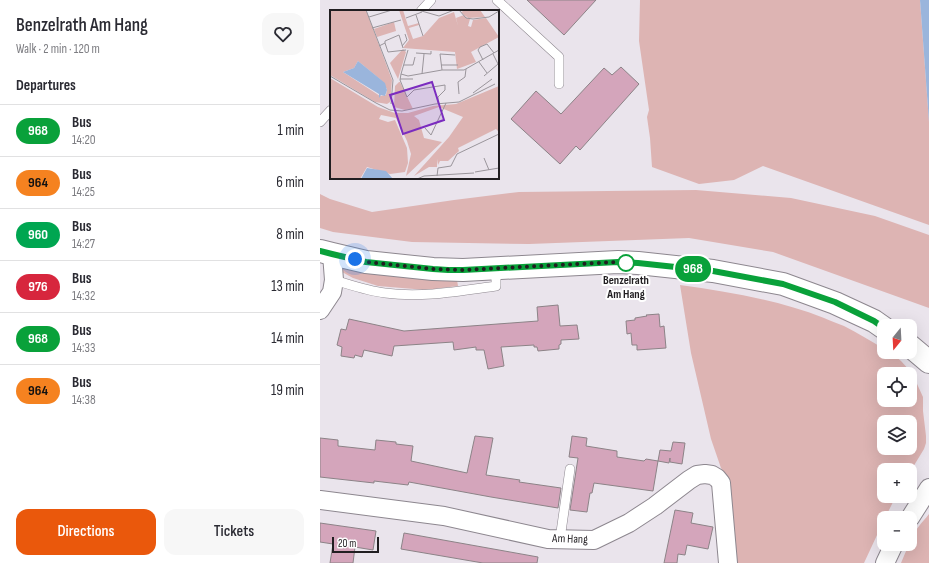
<!DOCTYPE html>
<html lang="en">
<head>
<meta charset="utf-8">
<style>
	:root { --surface:#fff; --page:#f7f7f7; --text:#2b2b33; --muted:#7c7c81; --line:#e1e1e2; --accent:#ea580c }
	body { margin:0; font-family:"Sofia Sans Condensed",sans-serif; background:var(--page); color:var(--text); height:100vh; display:flex; flex-direction:column; font-size:15px; white-space:nowrap }
	* { box-sizing:border-box; margin:0 }
	p { font-size:13px; color:var(--muted) }
	.icon { flex:none; width:22px; height:22px; fill:none; stroke:currentColor; stroke-width:2; stroke-linecap:round; stroke-linejoin:round }
	.map { position:relative; flex:1; overflow:hidden }
	.panel { display:flex; flex-direction:column; background:var(--surface); width:320px }
	.panel>* { flex:none }
	.badge { padding:0 8px; border-radius:13px; font-size:14px; line-height:26px }
	.needle { width:26px; rotate:198deg }
	.fabs { position:absolute; left:557px; top:319px; display:grid; gap:8px }
	.fabs a { display:grid; place-items:center; width:40px; height:40px; border-radius:8px; background:var(--surface); box-shadow:0 4px 16px #0002; font-size:20px }
	.scale { position:absolute; left:12px; bottom:10px; width:47px; box-sizing:border-box; padding-left:4px; border:2px solid #211e21; border-top:0; font-size:11px; line-height:14px; white-space:nowrap; color:#211e21; -webkit-text-stroke:3px #fff; paint-order:stroke }
	.you { position:absolute; width:20px; height:20px; margin:-10px; border:3px solid #fff; border-radius:50%; background:#1a73e8; box-shadow:0 0 0 6px #1a73e833 }
	.map>.badge { position:absolute; translate:-50% -50%; box-shadow:0 0 0 2px #fff }
	h2 { padding:0 16px; font-size:15px; line-height:36px }
	.round { display:grid; place-items:center; flex:none; width:42px; height:42px; border-radius:12px; background:var(--page) }
	.headline { display:flex; align-items:center; justify-content:space-between; height:68px; padding:0 16px }
	h1 { font-size:19px; font-weight:600; line-height:30px }
	.primary-button { display:flex; gap:8px; margin-top:auto; padding:8px 16px }
	.primary-button a { flex:1; height:46px; border-radius:12px; background:var(--accent); color:#fff; font-size:16px; font-weight:600; line-height:46px; text-align:center }
	.primary-button a+a { background:var(--page); color:var(--text) }
	ul { padding:0; list-style:none }
	li { display:flex; align-items:center; gap:12px; height:52px; padding:0 16px; border-top:1px solid var(--line) }
	li div { flex:1 }
	li b { display:block; font-size:15px }
	li em { font-style:normal }
	li .badge { min-width:44px; font-weight:700; text-align:center }
	main { display:flex; flex:1; min-height:0 }
	.map>svg:first-child { display:block }
</style>
</head>
<body>
<main>
<section class="panel">
<div class="headline"><div><h1>Benzelrath Am Hang</h1><p>Walk · 2 min · 120 m</p></div><a class="round"><svg class="icon" aria-label="heart" viewBox="0 0 24 24"><path d="M12 20l-8-8c-3-5 5-10 8-4 3-6 11-1 8 4z"/></svg></a></div>
<h2>Departures</h2>
<ul>
<li><span class="badge" style="background:#09a13a;color:#fff">968</span><div><b>Bus</b><p>14:20</p></div><em>1 min</em></li>
<li><span class="badge" style="background:#f58220;color:#111">964</span><div><b>Bus</b><p>14:25</p></div><em>6 min</em></li>
<li><span class="badge" style="background:#00a651;color:#fff">960</span><div><b>Bus</b><p>14:27</p></div><em>8 min</em></li>
<li><span class="badge" style="background:#d7263d;color:#fff">976</span><div><b>Bus</b><p>14:32</p></div><em>13 min</em></li>
<li><span class="badge" style="background:#09a13a;color:#fff">968</span><div><b>Bus</b><p>14:33</p></div><em>14 min</em></li>
<li><span class="badge" style="background:#f58220;color:#111">964</span><div><b>Bus</b><p>14:38</p></div><em>19 min</em></li>
</ul>
<div class="primary-button"><a>Directions</a><a>Tickets</a></div>
</section>
<div class="map">
<svg width="609" height="563" viewBox="0 0 609 563">
	<rect width="100%" height="100%" fill="#eae4ec"/>
	<g fill="#ddb4b3" fill-rule="evenodd">
		<polygon points="320,0 600,0 609,122 609,225 443,166 414,180 379,184 332,167 330,138 327,117 329,110 319,41"/>
		<polygon points="376,190 471,198 555,216 609,235 609,308 453,252 369,238 209,244 92,242 13,232 0,228 0,194 10,199 52,212 134,200 199,192"/>
		<polygon points="23,268 60,275 137,280 138,286 106,290 58,286 33,278 22,272"/>
		<path d="M 360,285 C 409,292 458,300 504,318 C 510,321 517,323 524,326 C 538,333 551,341 564,349 L 564,352 L 569,352 L 573,354 L 581,361 L 592,373 L 603,397 L 603,411 L 606,436 L 606,443 L 604,449 L 590,472 L 590,470 L 564,470 L 564,496 L 576,496 L 565,518 L 564,518 L 564,520 L 544,563 L 413,563 L 405,474 L 401,468 L 391,439 L 371,353 ZM 564,374 L 590,374 L 590,400 L 564,400 ZM 564,422 L 590,422 L 590,448 L 564,448 Z"/>
		<path d="M 609,514 L 609,563 L 581,563 L 589,544 L 590,544 C 592,532 602,523 609,514 Z"/>
	</g>
	<polygon fill="#9ab5dc" points="600,0 609,0 609,122"/>
	<g fill="#d4a5bb" stroke="#8c8387">
		<polygon points="207,0 276,0 244,35"/>
		<polygon points="301,67 319,84 260,150 256,146 240,164 191,119 216,91 241,114 284,68 292,75"/>
		<polygon points="238,305 240,326 257,325 259,339 241,340 241,344 239,345 239,349 218,351 217,347 214,347 214,345 181,347 184,366 168,369 164,350 156,350 156,347 134,350 133,342 74,346 72,356 44,350 42,357 35,355 34,358 21,356 22,347 17,345 21,329 26,330 29,319 84,331 218,321 217,307"/>
		<polygon points="339,314 340,327 344,326 346,348 317,350 317,345 312,345 311,333 307,334 306,321 315,320 315,318 327,316 326,315"/>
		<polygon points="155,436 173,438 166,475 200,480 199,482 241,488 238,508 171,497 89,482 88,485 54,481 54,483 0,477 0,438 18,440 18,446 55,450 56,440 76,442 76,444 93,446 91,461 147,473"/>
		<polygon points="252,436 267,438 266,446 297,451 297,457 324,461 326,459 338,461 333,491 274,483 272,493 270,493 267,512 250,510 258,458 249,457"/>
		<polygon points="353,442 365,443 362,464 350,462 350,458 349,463 338,461 340,450 351,451"/>
		<polygon points="355,510 373,513 371,523 393,527 388,549 367,545 365,555 358,554 357,563 344,563"/>
		<polygon points="0,523 56,531 53,550 35,547 33,563 10,563 13,544 0,542"/>
		<polygon points="84,533 218,557 217,563 163,563 81,549"/>
	</g>
	<g fill="none" stroke-linecap="round" stroke-linejoin="round">
		<g stroke="#8d878f" stroke-width="10">
			<g id="lane">
				<polyline points="177,0 239,57 239,84"/>
				<polyline points="101,11 111,0"/>
				<polyline points="0,122 11,110"/>
				<path d="M 14,280 C 31,285 48,291 65,293 C 102,298 139,291 176,286 L 176,269"/>
				<polyline points="240,539 250,469"/>
			</g>
		</g>
		<g stroke="#8d878f" stroke-width="20">
			<g id="street">
				<polyline points="0,310 12,292 14,280 12,254"/>
				<polyline points="0,500 124,516 228,539 274,540 309,523 335,506 369,480 377,475 385,474 392,475 397,478 401,483 408,563"/>
				<polyline points="590,518 609,488"/>
				<polyline points="565,563 574,544"/>
			</g>
		</g>
		<g stroke="#8d878f" stroke-width="24">
			<g id="secondary">
				<polyline points="0,251 12,254 46,262 113,269 143,270 298,262 318,263 393,271 463,284 515,303 554,321 564,328"/>
				<polyline points="590,346 609,362"/>
			</g>
		</g>
		<use href="#lane" stroke="#fff" stroke-width="9"/>
		<use href="#street" stroke="#fff" stroke-width="18"/>
		<use href="#secondary" stroke="#fff" stroke-width="22"/>
	</g>
	<g fill="none" stroke-linecap="round" stroke-linejoin="round">
		<g stroke="#fff" stroke-width="9">
			<polyline id="line" points="0,251 12,254 46,262 113,269 128,270 143,270 298,262 318,263 393,271 463,284 515,302 554,321 564,328"/>
		</g>
		<use href="#line" stroke="#09a13a" stroke-width="6"/>
		<polyline stroke="#211e21" stroke-width="4" stroke-dasharray="0 7.2" points="35,259 46,262 113,269 143,270 298,262 308,263 306,263"/>
	</g>
	<circle fill="#fff" stroke="#09a13a" stroke-width="2" cx="306" cy="263" r="8"/>
	<g text-anchor="middle" dominant-baseline="central" stroke-width="4" stroke-linejoin="round" paint-order="stroke">
		<g font-size="12" font-weight="bold" fill="#211e21" stroke="#fff">
			<text x="306" y="280">Benzelrath<tspan x="306" dy="14">Am Hang</tspan></text>
		</g>
		<g font-size="12" fill="#211e21" stroke="#fff">
			<text transform="translate(250 539) rotate(2)">Am Hang</text>
		</g>
	</g>
	<g transform="translate(10 10)">
		<rect width="169" height="169" fill="#eae4ec"/>
		<path d="M 0,0 L 36,0 L 62,70 L 60,92 L 57,94 L 45,92 L 0,65 ZM 28,51 L 51,70 L 57,79 L 56,85 L 50,86 L 13,62 L 24,58 ZM 69,0 L 73,0 L 78,16 L 89,13 L 89,15 L 79,18 L 83,29 L 93,26 L 109,8 L 124,2 L 128,16 L 126,8 L 134,5 L 140,9 L 138,16 L 141,17 L 143,10 L 156,8 L 169,27 L 141,42 L 146,52 L 127,59 L 125,42 L 73,38 L 79,30 ZM 136,0 L 150,0 L 155,7 L 137,8 L 131,2 ZM 64,12 L 66,21 L 47,27 L 44,19 ZM 73,39 L 76,42 L 68,69 L 60,53 ZM 0,68 L 48,97 L 65,103 L 78,103 L 103,96 L 126,94 L 169,76 L 169,122 L 166,119 L 128,138 L 129,141 L 118,151 L 110,151 L 108,155 L 107,149 L 107,157 L 99,157 L 84,166 L 119,127 L 133,107 L 109,97 L 84,106 L 89,110 L 94,128 L 112,132 L 76,166 L 81,144 L 77,131 L 66,108 L 51,105 L 49,109 L 58,112 L 65,110 L 77,138 L 78,153 L 75,162 L 60,164 L 37,157 L 30,169 L 0,169 ZM 69,72 L 70,72 L 83,99 L 75,100 L 64,97 L 65,76 Z" fill="#ddb4b3" fill-rule="evenodd"/>
		<path d="M 28,51 L 55,73 L 57,80 L 55,86 L 51,85 L 49,88 L 49,84 L 13,62 L 24,58 ZM 37,158 L 56,161 L 63,169 L 31,169 Z" fill="#9ab5dc"/>
		<path fill="none" stroke="#9a959b" stroke-width="1" d="M 36,0 L 63,70 L 61,94M 88,0 L 109,6 L 124,0M 129,0 L 136,8 L 143,9 L 159,7 L 169,1M 86,5 L 93,26M 39,7 L 62,0M 76,8 L 92,2M 42,18 L 71,10M 55,33 L 55,31 L 69,25 L 73,38M 49,36 L 55,33 L 58,42 L 76,40M 72,36 L 77,30 L 75,24M 86,43 L 101,44 L 101,41M 153,50 L 148,40 L 150,37 L 157,34 L 164,43M 149,52 L 157,63M 74,55 L 83,55 L 85,47M 111,55 L 128,55M 112,60 L 110,44 L 125,45M 71,64 L 78,40M 92,64 L 94,44M 0,66 L 46,93 L 60,100 L 72,101 L 105,94 L 129,92 L 165,74M 154,66 L 168,54 L 163,44M 70,69 L 83,69M 143,83 L 162,69M 129,84 L 128,72 L 135,67 L 136,59M 108,93 L 108,87 L 115,80 L 115,75 L 84,80 L 77,87 L 70,70 L 71,64 L 78,66 L 112,60 L 134,60 L 169,40M 95,118 L 101,125 L 116,93M 154,148 L 159,160M 145,162 L 169,158M 107,166 L 108,158 L 121,156 L 127,144 L 169,124M 87,169 L 94,166 L 144,163"/>
		<path fill="#7b2cbf" fill-opacity="0.15" stroke="#7b2cbf" stroke-width="2" d="M 102,72 L 114,110 L 73,124 L 60,85 Z"/>
		<rect width="169" height="169" fill="none" stroke="#211e21" stroke-width="2"/>
	</g>
</svg>
<div class="fabs">
<a><svg class="needle" viewBox="-14 -14 28 28"><path d="M0-13l5 13h-10z" fill="#e53935"/><path d="M0 13l5-13h-10z" fill="#7c7c81"/></svg></a>
<a><svg class="icon" aria-label="locate" viewBox="0 0 24 24"><circle cx="12" cy="12" r="6"/><path d="M12 2v4M12 18v4M2 12h4M18 12h4"/></svg></a>
<a><svg class="icon" aria-label="layers" viewBox="0 0 24 24"><path d="M12 4l9 5-9 5-9-5zM3 14l9 5 9-5"/></svg></a>
<a>+</a>
<a>−</a>
</div>
<div class="scale">20 m</div>
<div class="you" style="left:35px;top:259px"></div>
<b class="badge" style="left:373px;top:269px;background:#09a13a;color:#fff">968</b>
</div>
</main>
</body>
</html>
